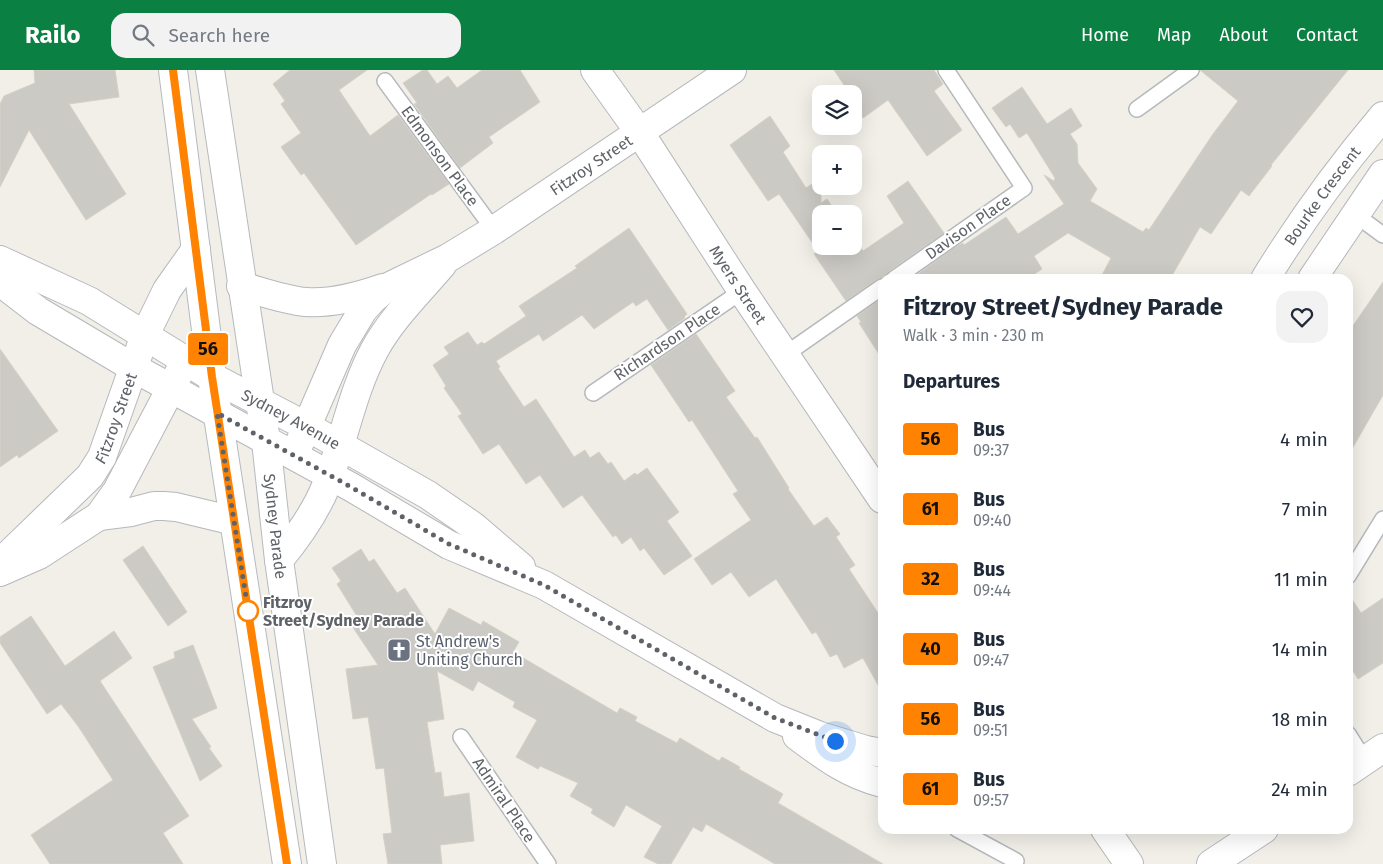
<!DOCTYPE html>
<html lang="en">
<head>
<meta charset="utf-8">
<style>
	:root { --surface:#fff; --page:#f2f2f3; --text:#1f2937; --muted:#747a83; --accent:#0b8043 }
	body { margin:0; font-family:"Fira Sans",sans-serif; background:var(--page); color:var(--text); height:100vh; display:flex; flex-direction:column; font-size:19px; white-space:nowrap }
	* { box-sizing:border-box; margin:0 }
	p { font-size:16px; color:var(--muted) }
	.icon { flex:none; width:28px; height:28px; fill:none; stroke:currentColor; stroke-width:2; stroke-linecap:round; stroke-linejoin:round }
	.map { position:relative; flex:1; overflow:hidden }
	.panel { position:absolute; left:878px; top:204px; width:475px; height:560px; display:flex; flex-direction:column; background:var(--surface); border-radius:15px; box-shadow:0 5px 20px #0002 }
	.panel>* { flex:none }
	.badge { padding:0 10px; border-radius:4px; font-size:18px; line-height:32px }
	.tools { position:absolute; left:812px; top:15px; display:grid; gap:10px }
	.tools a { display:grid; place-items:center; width:50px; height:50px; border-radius:10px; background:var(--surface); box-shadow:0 5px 20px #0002; font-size:25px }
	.you { position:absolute; width:25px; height:25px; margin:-12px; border:4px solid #fff; border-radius:50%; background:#1a73e8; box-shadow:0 0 0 8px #1a73e833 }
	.map>.badge { position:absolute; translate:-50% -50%; box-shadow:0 0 0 2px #fff }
	h2 { padding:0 25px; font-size:19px; line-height:45px }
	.round { display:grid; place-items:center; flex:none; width:52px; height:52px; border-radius:15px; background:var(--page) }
	.headline { display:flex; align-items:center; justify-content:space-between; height:85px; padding:0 25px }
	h1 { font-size:24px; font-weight:700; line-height:38px }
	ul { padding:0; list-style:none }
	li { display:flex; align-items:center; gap:15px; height:70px; padding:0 25px }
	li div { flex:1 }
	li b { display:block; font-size:19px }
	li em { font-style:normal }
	li .badge { min-width:55px; font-weight:700; text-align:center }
	header { display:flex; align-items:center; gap:30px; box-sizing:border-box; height:70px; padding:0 25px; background:var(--accent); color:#fff }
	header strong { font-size:24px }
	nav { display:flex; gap:28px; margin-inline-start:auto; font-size:18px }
	.search { width:350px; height:45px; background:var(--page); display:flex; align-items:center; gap:12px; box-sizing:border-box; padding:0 18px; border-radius:15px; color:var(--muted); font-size:19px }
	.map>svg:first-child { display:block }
</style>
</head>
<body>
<header>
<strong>Railo</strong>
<div class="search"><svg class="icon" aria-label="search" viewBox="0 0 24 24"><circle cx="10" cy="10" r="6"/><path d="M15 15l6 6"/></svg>Search here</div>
<nav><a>Home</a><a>Map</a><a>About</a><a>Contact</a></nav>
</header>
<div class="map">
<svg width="1383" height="794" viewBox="0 0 1383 794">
	<rect width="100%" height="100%" fill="#f1efe8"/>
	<g fill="#cccac5" stroke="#d6d1c6">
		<polygon points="34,0 115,0 119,27 69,34 126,124 86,150 29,60 0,117 0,34 4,26 35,13"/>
		<polygon points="290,0 367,0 339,20 370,66 398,45 449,114 432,125 431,124 356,175 304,103 301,105 281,77 301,63 281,34 285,31 273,14"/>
		<polygon points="423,0 427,0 437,14 448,6 457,18 482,0 520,0 540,32 489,67 493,73 460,98 414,34 417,33 403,13"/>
		<polygon points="834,0 934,0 943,14 934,21 962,60 927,86 888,30 863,48 860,43 854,47 854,24 831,24 844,15"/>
		<polygon points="1200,0 1348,0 1271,95 1272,96 1249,126 1241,120 1211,164 1200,157 1170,209 1100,209 1111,188 1068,163 1034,186 1042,199 1027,209 911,209 954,178 963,173 964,175 1006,147 1018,164 1064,134 1044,105 1054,111 1055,108 1027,63 1019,68 1010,54 1006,57 992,38 1022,17 1047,54 1071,38 1082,56 1070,64 1077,74 1078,93 1097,119 1090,131 1143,162 1146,158 1149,160 1213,64 1238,31"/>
		<polygon points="770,46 790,76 783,82 806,118 821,108 821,133 827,129 837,144 821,144 821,176 854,176 854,167 863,181 904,153 887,126 908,111 944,163 889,201 885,208 877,209 846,231 814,184 818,181 779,124 768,131 730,75"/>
		<polygon points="629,158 687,244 684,247 685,248 668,260 647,229 636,236 633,232 594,259 582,245 543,271 539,264 496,291 500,297 498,298 524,337 536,329 574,387 585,380 590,388 599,382 608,394 611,392 624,411 635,403 637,405 647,398 679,442 667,451 692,486 664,505 644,478 640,481 631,467 622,474 616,465 613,467 582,425 563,438 540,405 526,414 499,374 483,384 458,346 462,344 444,318 446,316 433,295 449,284 444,277 468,262 477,275 482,272 484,274 526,246 519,236 577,198 575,196"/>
		<polygon points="1383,212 1383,325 1348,386 1348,263"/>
		<polygon points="882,228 882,289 859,253 861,252 857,246"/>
		<polygon points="696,264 735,321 726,327 755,368 757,367 789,418 788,419 814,456 827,447 840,464 836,467 855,495 849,499 882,549 882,622 863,588 844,598 837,584 830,587 816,562 812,564 776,509 749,527 731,502 712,515 694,489 751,450 733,424 738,421 692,350 689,352 651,295"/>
		<polygon points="0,279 58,361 19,388 17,385 0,397"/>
		<polygon points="143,476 187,542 168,556 123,490"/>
		<polygon points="361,479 369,492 374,489 397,523 405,518 435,564 449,538 481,555 483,551 519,572 513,582 617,643 620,638 637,647 635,651 677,673 680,668 719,691 722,687 740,697 739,699 783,724 778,733 883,794 775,794 706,754 702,762 693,757 671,794 658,794 644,787 662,756 626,735 614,757 591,743 593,739 570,726 578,713 540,696 538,699 516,687 537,650 513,637 515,632 478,611 473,621 437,601 444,649 427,652 435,703 441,702 444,727 469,723 474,771 440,775 442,794 388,794 383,764 392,763 384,698 376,699 368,647 353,649 346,599 378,595 350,553 358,548 337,514 341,511 332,498"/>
		<polygon points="1348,523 1361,543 1383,528 1383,593 1358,609 1348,593"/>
		<polygon points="31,546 65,596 114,561 132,588 100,611 189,746 163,763 183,794 50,794 31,765 113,710 78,656 61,634 47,644 0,573 0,567"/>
		<polygon points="193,575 217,638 192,649 211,677 209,678 222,696 200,711 153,597 175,588 174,582"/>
	</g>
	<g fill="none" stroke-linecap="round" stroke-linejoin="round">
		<g stroke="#b5b8bc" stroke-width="18">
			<g id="lane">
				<polyline points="385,11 494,160"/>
				<polyline points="1137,39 1191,0"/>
				<polyline points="1356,145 1383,165"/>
				<polyline points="894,209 1024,118 946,0"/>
				<polyline points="786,284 882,217"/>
				<polyline points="593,323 742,221"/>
				<polyline points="1348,506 1383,449"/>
				<polyline points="1348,664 1365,691"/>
				<polyline points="461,667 548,794"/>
				<polyline points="957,759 1016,791"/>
			</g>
		</g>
		<g stroke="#b5b8bc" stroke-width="30">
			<g id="street">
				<path id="s1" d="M 595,0 L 640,63 L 742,221 L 882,429"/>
				<path id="s2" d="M 0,190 L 89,231 L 212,307 L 306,356 L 428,425 L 473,456 L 521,497"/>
				<path id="s3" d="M 1265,209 C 1300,152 1340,97 1383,46"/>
				<polyline points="1312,209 1383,104"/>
				<polyline points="0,212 38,241 134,298 351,417 449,475 544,515 775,648 820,666 866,680 882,683"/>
				<path d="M 241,216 C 263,222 284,230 306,232 C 332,234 360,226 383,218"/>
				<path id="s4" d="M 300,372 L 342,275 L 363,240 L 373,229 L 386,218 L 448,188 L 494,160 L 732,0"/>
				<polyline points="99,446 131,442 154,436 164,436 176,437 234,451"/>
				<path d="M 279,490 C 298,467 315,443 326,416 C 344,371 352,321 375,279 C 392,248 419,222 442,195"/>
				<path id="s5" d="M 0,493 L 90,406 L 102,387 L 145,265 L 167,220 L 196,179"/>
				<polyline points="0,502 39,485 99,446 117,421 180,301"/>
				<path d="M 797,666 C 825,687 848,704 882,713"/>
				<polyline points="1105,759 1129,794"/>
			</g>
		</g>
		<g stroke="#b6babf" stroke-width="30">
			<g id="secondary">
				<polyline points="173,0 212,307 287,794"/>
				<path id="s6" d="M 210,0 L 266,371 L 279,490 L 322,794"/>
				<polyline points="1348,702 1383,678"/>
				<polyline points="1211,794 1264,759"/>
			</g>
		</g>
		<use href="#lane" stroke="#fff" stroke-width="15"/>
		<use href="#street" stroke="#fff" stroke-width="28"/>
		<use href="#secondary" stroke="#fff" stroke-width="28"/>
	</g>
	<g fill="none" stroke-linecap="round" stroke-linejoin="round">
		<g stroke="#fff" stroke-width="11">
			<polyline id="line" points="173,0 212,307 287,794"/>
		</g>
		<use href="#line" stroke="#ff8200" stroke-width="8"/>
		<polyline stroke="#5f6368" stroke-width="5" stroke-dasharray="0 9" points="248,541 249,546 217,343 351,417 449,474 544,515 775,648 835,671"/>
	</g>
	<defs>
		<g id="church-square" transform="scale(1.25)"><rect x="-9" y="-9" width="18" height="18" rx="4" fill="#6b7280" stroke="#fff"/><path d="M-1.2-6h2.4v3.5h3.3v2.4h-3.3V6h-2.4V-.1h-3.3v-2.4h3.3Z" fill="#fff"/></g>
	</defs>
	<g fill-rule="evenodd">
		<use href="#church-square" x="399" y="580"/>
	</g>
	<circle fill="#fff" stroke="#ff8200" stroke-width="2.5" cx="248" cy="541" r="10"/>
	<g text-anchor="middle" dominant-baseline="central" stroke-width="4" stroke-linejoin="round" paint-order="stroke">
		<g font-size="16" fill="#5f6368" stroke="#fff">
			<text transform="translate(440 86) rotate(54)">Edmonson Place</text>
			<text stroke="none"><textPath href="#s4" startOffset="418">Fitzroy Street</textPath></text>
			<text stroke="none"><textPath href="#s3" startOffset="101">Bourke Crescent</textPath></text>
			<text transform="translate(968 157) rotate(-35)">Davison Place</text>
			<text stroke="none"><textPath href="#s1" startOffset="258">Myers Street</textPath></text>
			<text transform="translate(667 272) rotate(-34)">Richardson Place</text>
			<text stroke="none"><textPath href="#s5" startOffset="189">Fitzroy Street</textPath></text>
			<text stroke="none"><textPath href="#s2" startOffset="332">Sydney Avenue</textPath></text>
			<text stroke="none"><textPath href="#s6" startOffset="461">Sydney Parade</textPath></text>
			<text transform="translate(504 730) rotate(56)">Admiral Place</text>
		</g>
		<g font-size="16" font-weight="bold" fill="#5f6368" stroke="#fff" text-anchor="start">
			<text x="263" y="532">Fitzroy<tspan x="263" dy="18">Street/Sydney Parade</tspan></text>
		</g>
		<g font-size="16" fill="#5b616d" stroke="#fff" text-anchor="start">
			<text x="416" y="571">St Andrew's<tspan x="416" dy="18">Uniting Church</tspan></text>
		</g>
	</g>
</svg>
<div class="tools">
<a><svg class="icon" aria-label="layers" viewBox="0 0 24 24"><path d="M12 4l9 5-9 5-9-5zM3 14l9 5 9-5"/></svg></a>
<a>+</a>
<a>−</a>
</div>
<div class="you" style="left:835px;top:671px"></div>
<b class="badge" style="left:208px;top:279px;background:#ff8200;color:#111">56</b>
<section class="panel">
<div class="headline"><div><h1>Fitzroy Street/Sydney Parade</h1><p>Walk · 3 min · 230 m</p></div><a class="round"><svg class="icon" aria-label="heart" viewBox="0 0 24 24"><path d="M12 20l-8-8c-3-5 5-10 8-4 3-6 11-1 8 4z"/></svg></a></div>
<h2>Departures</h2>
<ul>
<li><span class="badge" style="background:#ff8200;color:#111">56</span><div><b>Bus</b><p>09:37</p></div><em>4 min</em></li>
<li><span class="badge" style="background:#ff8200;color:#111">61</span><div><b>Bus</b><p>09:40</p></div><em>7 min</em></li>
<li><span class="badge" style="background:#ff8200;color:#111">32</span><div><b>Bus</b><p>09:44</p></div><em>11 min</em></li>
<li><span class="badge" style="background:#ff8200;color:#111">40</span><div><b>Bus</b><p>09:47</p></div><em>14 min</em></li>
<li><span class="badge" style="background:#ff8200;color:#111">56</span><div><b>Bus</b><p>09:51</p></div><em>18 min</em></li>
<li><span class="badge" style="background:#ff8200;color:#111">61</span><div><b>Bus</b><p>09:57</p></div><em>24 min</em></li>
</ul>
</section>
</div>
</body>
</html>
